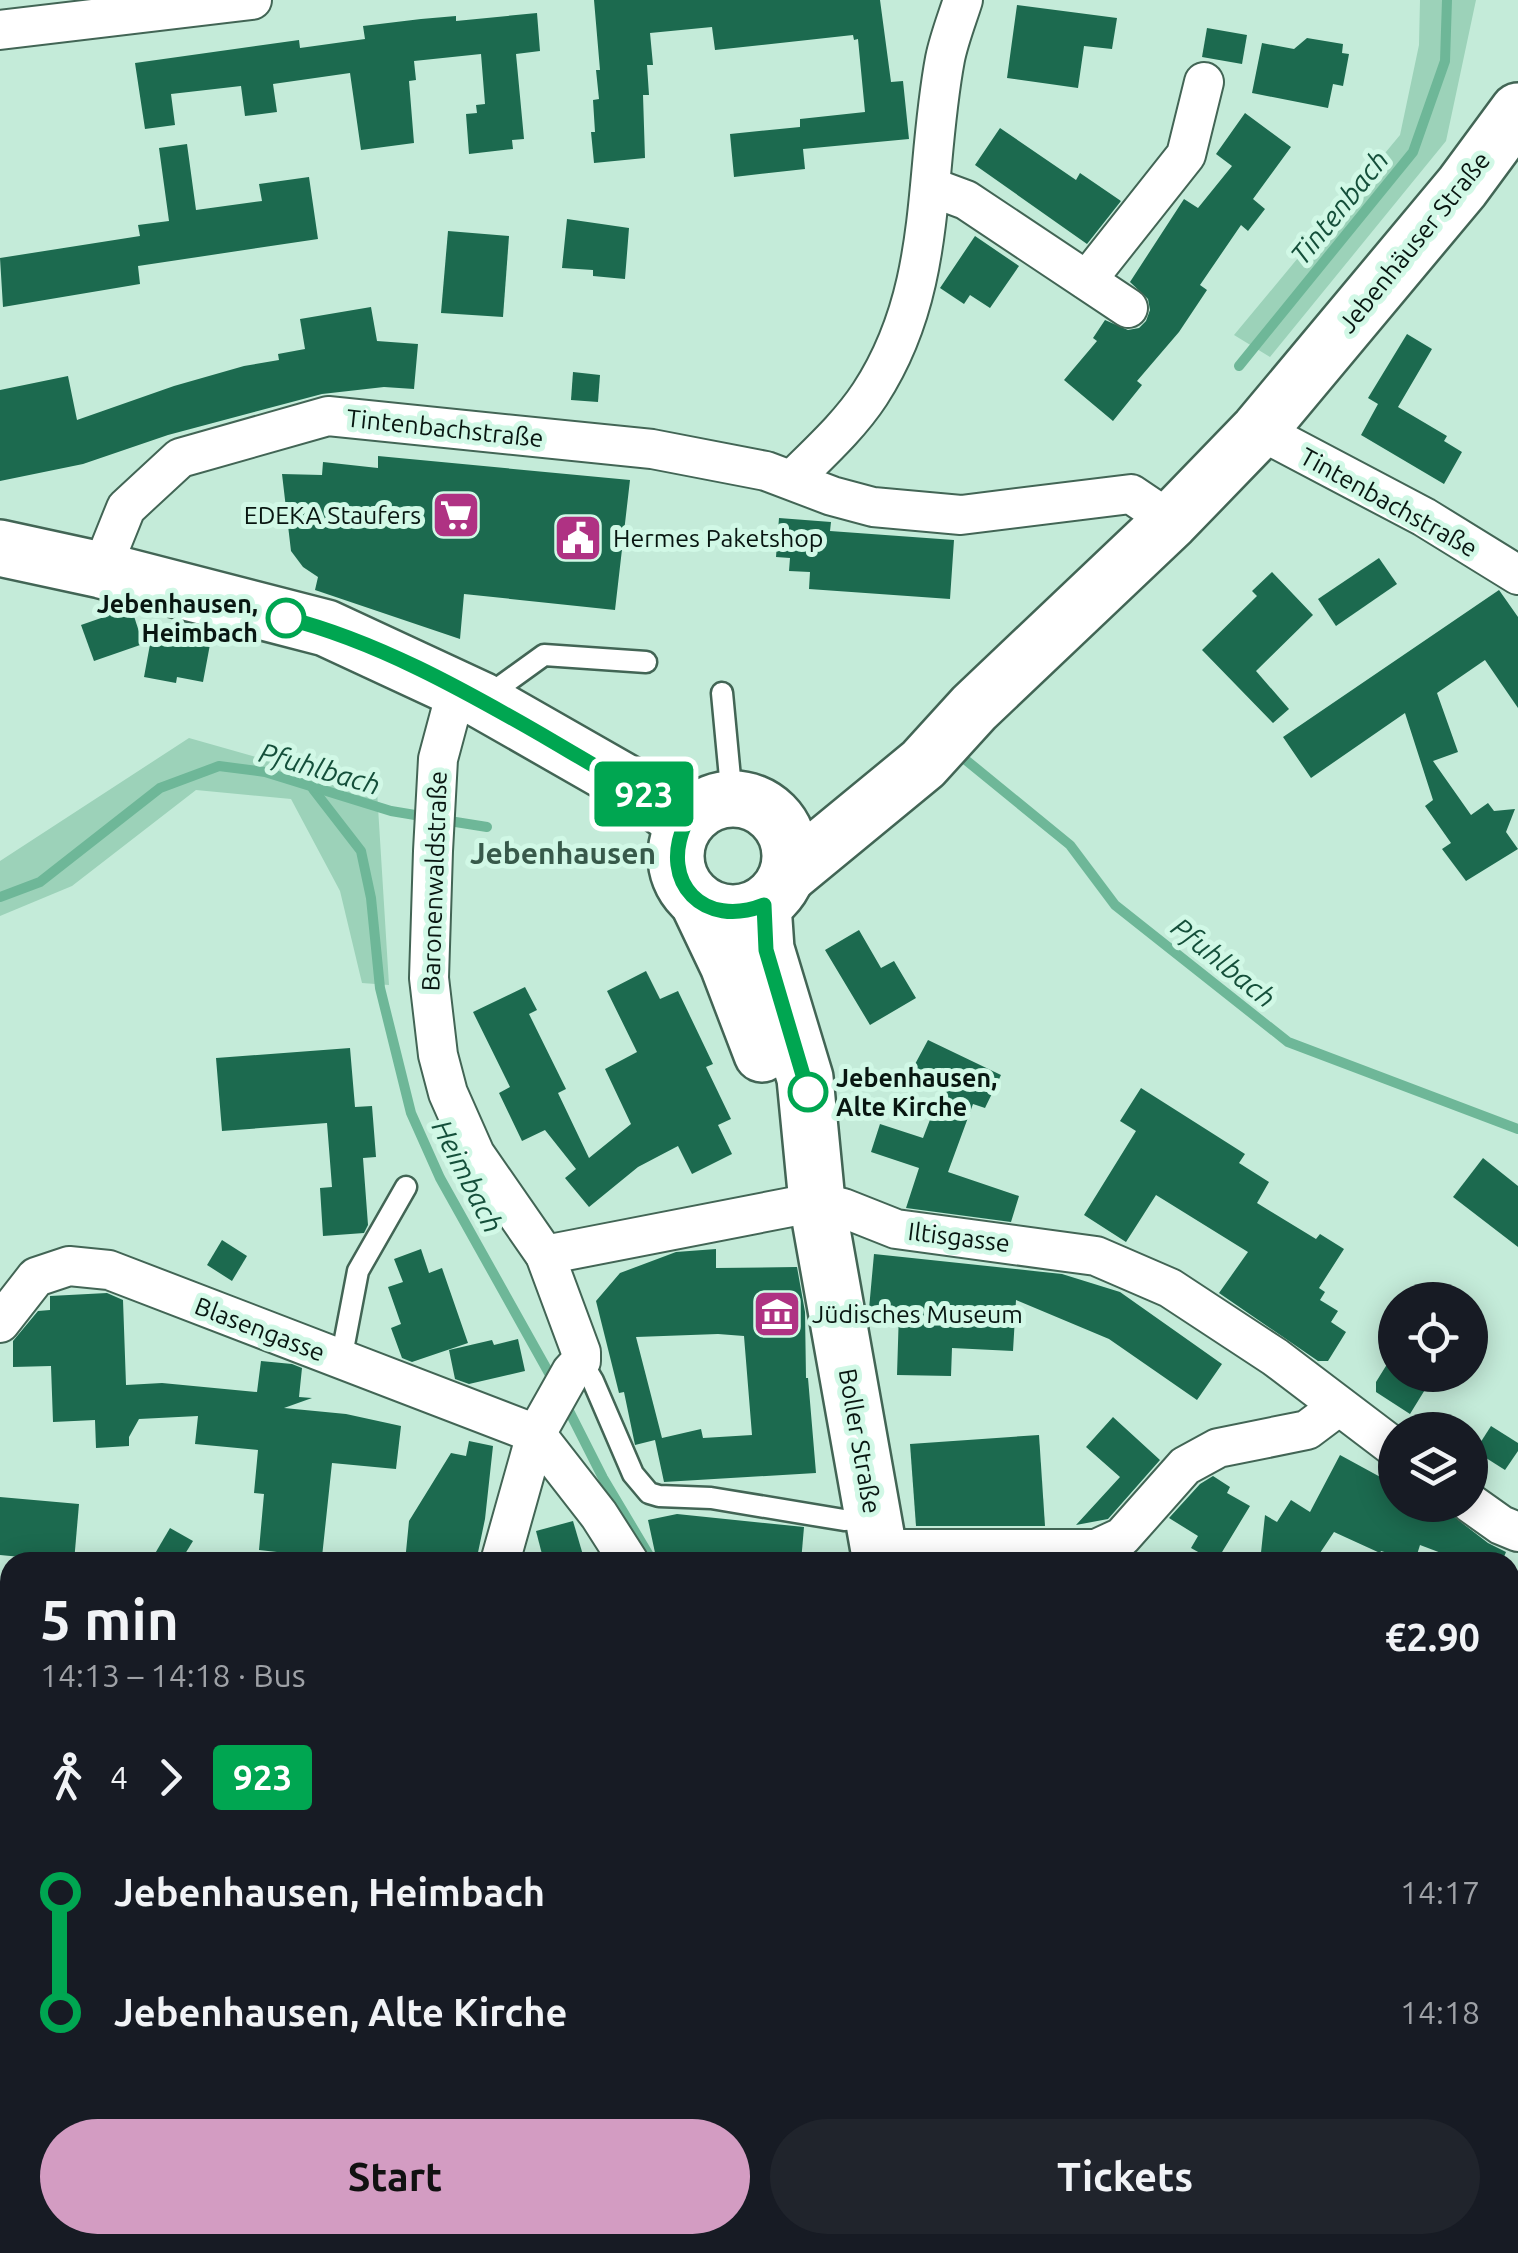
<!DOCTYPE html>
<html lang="en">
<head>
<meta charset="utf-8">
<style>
	:root { --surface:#171b24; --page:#20242c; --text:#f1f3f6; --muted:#9ea1a6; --accent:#d39cc2 }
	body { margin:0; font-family:Ubuntu,sans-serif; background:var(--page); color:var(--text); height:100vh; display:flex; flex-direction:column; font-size:38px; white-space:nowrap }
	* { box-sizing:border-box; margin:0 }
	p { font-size:32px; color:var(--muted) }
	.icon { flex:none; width:55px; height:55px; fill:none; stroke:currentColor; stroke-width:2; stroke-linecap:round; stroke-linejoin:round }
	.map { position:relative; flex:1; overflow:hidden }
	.side { position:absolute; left:0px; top:1552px; width:1520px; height:702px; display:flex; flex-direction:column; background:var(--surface); border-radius:30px 30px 0 0; box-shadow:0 5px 25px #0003 }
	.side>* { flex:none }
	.badge { padding:0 20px; border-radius:8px; font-size:35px; line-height:65px }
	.controls { position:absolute; left:1378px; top:1282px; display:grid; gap:20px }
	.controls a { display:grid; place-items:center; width:110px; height:110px; border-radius:50%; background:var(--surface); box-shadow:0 5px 25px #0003; font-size:50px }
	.map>.badge { position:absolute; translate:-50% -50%; box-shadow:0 0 0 5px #fff }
	.legs { display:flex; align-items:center; gap:15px; height:110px; padding:0 40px; font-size:32px }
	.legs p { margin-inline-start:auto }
	.headline { display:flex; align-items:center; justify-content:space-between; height:170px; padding:0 40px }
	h1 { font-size:55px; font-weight:700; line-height:75px }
	.button { display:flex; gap:20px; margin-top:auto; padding:20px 40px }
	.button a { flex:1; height:115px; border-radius:60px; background:var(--accent); color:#111; font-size:40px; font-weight:700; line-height:115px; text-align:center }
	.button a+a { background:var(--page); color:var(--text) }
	ul { padding:0 40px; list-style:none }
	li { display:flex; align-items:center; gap:35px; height:120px; font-size:38px }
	li i { display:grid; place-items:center; width:15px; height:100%; margin:0 12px; background:currentColor }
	li i::after { content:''; width:25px; height:25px; margin:-12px; border:8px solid; border-radius:50%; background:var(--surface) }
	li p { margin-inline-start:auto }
	li:first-child i { background:linear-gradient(#0000 50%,currentColor 0) }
	li:last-child i { background:linear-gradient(currentColor 50%,#0000 0) }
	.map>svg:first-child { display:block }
</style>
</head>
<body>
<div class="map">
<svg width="1518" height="2253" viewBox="0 0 1518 2253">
	<rect width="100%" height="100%" fill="#c4ebd9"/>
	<g fill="#9cd2b9">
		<polygon points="1420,0 1476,0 1446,141 1270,357 1234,335 1400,135 1419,45"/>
		<polygon points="189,738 377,791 389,985 362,983 340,891 291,799 196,790 72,886 0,916 0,861"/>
	</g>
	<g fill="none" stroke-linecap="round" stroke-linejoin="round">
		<g stroke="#6eb798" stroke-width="10">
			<polyline points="1239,366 1413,152 1445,61 1447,0"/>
			<polyline points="956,752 1070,845 1115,905 1288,1042 1518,1129"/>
			<polyline points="313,789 361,851 371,898 380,988 411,1113 440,1178 554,1382"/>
			<polyline points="443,820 487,827"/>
			<polyline points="0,897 40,882 160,788 219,766 265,772 391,811 427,817"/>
			<polyline points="564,1401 603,1478 653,1562"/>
			<polyline points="900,2253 901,2245"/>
		</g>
	</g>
	<g fill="#1c6a4f" fill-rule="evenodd">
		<polygon points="594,0 880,0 891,82 903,81 909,139 803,149 805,169 734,177 730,134 800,127 800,119 865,112 858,39 854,40 853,35 715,50 712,27 650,33 653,65 647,65 649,95 643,95 645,158 594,163 591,132 595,132 593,100 599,99 596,70 600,70"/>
		<polygon points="1017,5 1117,18 1112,49 1084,46 1078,88 1007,78"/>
		<polygon points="537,13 540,51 516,54 524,139 512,140 513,149 469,154 466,114 477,113 476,105 485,104 481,54 414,61 416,80 409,81 414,143 361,150 350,73 273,84 277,112 245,116 241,86 171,94 175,125 145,129 135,63 299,40 300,48 365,39 363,26 421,19 456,16 456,21"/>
		<polygon points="1207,28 1247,35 1242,64 1202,57"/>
		<polygon points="1307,38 1343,44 1342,53 1349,54 1343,86 1333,84 1328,108 1252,93 1262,43 1294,49"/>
		<polygon points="1245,113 1291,147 1253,199 1265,209 1248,231 1241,225 1200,285 1207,290 1179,332 1137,381 1142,385 1113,421 1064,380 1097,341 1093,338 1105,320 1128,330 1139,328 1146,321 1150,310 1148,299 1130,282 1184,199 1198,208 1232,166 1216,154"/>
		<polygon points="1000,128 1076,180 1080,173 1121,201 1087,244 975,165"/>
		<polygon points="187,144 196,210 262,201 259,184 309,177 318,239 138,266 140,284 3,307 0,258 140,236 138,225 169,221 159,148"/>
		<polygon points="567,219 629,228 625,279 593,276 593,270 562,268"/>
		<polygon points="448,231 509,236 503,317 441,313"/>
		<polygon points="975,236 1019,266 990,308 970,295 964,304 940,288"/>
		<polygon points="371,307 377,341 418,344 414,389 384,387 322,394 168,435 83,464 0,481 0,390 68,376 77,420 174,386 244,366 279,360 278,354 305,349 300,319"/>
		<polygon points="1407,334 1432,349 1398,407 1447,436 1444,441 1462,452 1444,484 1361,435 1378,404 1368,398"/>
		<polygon points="573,372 600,375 598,402 571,400"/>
		<polygon points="378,456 630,480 615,610 464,594 460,639 315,590 318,577 303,567 291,551 282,474 322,475 323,462 378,468"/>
		<polygon points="779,518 831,522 830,531 954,540 950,599 809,589 810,572 789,571 790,558 776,557"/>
		<polygon points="1379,558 1397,584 1336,626 1318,599"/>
		<polygon points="1272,572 1313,615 1256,671 1289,709 1273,723 1202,650 1257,596 1252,591"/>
		<polygon points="1499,590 1518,617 1518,708 1485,660 1437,693 1458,752 1433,761 1471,815 1488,803 1494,811 1515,809 1506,832 1518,849 1466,881 1442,849 1451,843 1425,806 1433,800 1405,713 1311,778 1283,737"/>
		<polygon points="127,609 132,610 143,644 94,661 81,625"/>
		<polygon points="153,628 211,639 203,682 177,677 176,683 144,677"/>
		<polygon points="859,930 881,968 894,961 916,998 870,1025 825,950"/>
		<polygon points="646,971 660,999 678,991 713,1064 706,1067 731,1119 718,1125 732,1154 692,1174 678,1146 638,1167 589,1207 565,1178 576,1169 545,1130 522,1141 499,1093 510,1087 473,1012 525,987 537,1010 529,1014 566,1089 558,1093 589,1158 631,1124 605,1069 637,1052 607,991"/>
		<polygon points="928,1040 1001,1075 985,1108 973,1104 948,1172 1019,1196 1011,1222 906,1208 919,1168 871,1152 880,1124 923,1138 941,1091 907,1079"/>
		<polygon points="350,1048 355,1107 372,1106 376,1157 363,1158 368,1225 364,1233 323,1236 320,1188 332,1187 327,1123 222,1131 216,1058"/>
		<polygon points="1141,1088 1245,1154 1239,1163 1269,1182 1257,1203 1316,1239 1320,1234 1344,1249 1319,1288 1325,1292 1320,1300 1338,1311 1331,1322 1346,1332 1328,1361 1318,1361 1219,1293 1248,1252 1156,1195 1126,1242 1084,1215 1136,1131 1120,1121"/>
		<polygon points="1483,1158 1518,1186 1518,1247 1453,1197"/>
		<polygon points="222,1240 247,1256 232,1281 207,1265"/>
		<polygon points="421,1249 429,1273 442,1268 468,1343 412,1362 402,1358 391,1328 401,1324 388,1287 403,1282 394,1259"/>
		<path d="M 716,1249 L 716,1268 L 797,1267 L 805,1312 L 806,1378 L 808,1378 L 816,1473 L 664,1482 L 655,1440 L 635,1445 L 624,1392 L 619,1393 L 596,1301 L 620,1273 L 676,1252 ZM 718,1334 L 744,1336 L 752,1435 L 703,1438 L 701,1429 L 662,1438 L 636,1337 Z"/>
		<polygon points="874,1254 1062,1274 1120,1292 1222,1364 1197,1400 1109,1339 1016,1300 1013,1351 952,1348 951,1376 897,1375 899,1311 869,1309"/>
		<polygon points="107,1293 123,1300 126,1385 162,1383 257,1392 261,1361 292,1364 302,1368 299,1397 312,1398 284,1408 346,1414 401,1426 396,1469 332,1463 322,1557 259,1550 264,1494 254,1493 258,1450 195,1444 198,1416 139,1419 129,1437 129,1446 96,1448 95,1420 53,1422 51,1366 13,1367 13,1341 38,1311 50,1310 50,1296"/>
		<polygon points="518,1339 525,1371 469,1384 455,1379 449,1350 492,1340 494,1345"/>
		<polygon points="1389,1361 1395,1365 1395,1375 1434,1375 1410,1414 1376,1392 1376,1382"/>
		<polygon points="1113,1417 1160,1460 1108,1519 1076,1525 1120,1477 1086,1447"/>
		<polygon points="1491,1426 1518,1443 1518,1451 1505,1470 1475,1451"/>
		<polygon points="1039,1435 1045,1526 916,1526 910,1444"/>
		<polygon points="469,1441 493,1446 485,1519 476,1562 405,1562 409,1521 451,1453 466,1456"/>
		<polygon points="1340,1455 1395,1485 1395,1505 1424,1505 1453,1516 1488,1543 1506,1552 1502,1562 1465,1562 1420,1545 1415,1561 1381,1551 1380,1553 1334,1532 1314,1562 1260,1562 1265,1515 1277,1522 1291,1500 1310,1512"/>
		<polygon points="1213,1476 1230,1487 1227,1493 1250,1506 1216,1562 1191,1548 1198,1536 1169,1518 1200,1484"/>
		<polygon points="0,1497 79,1504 74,1562 0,1555"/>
		<polygon points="677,1514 804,1527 801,1562 657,1562 648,1520"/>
		<polygon points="573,1521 583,1555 544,1562 536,1531"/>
		<polygon points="170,1528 193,1541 180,1562 150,1562"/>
	</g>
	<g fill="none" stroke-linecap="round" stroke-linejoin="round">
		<g stroke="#426555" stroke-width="25">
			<g id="lane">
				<polyline points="722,693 732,799"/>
				<polyline points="483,699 544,655 646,662"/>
				<polyline points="341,1360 358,1271 406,1187"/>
				<polyline points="581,1361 593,1381 633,1474 649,1493 659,1496 711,1498 844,1520 870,1518"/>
			</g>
		</g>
		<g stroke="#426555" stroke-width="42">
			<g id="street">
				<polyline points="0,30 252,0"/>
				<polyline points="931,187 966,200 1128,308"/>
				<polyline points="1087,280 1186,155 1204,82"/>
				<polyline points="1259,430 1424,517 1518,575"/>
				<path d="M 793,479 C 820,452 849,426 870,394 C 939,288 923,176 945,59 C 949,39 957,19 963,0"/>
				<polyline points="101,570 126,508 180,458 328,416 652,449 766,471 832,496 873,507 961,515 1131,494 1171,521"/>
				<polyline points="457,688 438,759 433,851 429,978 438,1055 448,1093 475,1154 545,1255 581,1352 581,1361 571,1372 536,1434 500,1562"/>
				<polyline points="545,1255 817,1202 843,1208 896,1229 1096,1256 1170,1288 1275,1357 1395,1448"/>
				<polyline points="0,1323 36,1277 69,1266 109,1270 536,1434"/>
				<polyline points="536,1434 599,1515 629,1562"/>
				<polyline points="1470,1503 1501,1525 1518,1532"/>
				<polyline points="879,1549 1096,1549 1122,1537 1185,1466 1218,1448 1307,1430 1339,1406"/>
				<polyline points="1510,1727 1518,1729"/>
				<polyline points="0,1923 10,1926"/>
				<polyline points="869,2245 870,2253"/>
				<polyline points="1348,2245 1348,2253"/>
				<polyline points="301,2253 303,2245"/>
				<polyline points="986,2253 987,2245"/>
			</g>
		</g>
		<g stroke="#426555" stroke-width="60">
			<g id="secondary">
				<polyline points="0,548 101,570 326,628 481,700 642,792 685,824"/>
				<circle cx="733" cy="856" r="57"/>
				<polyline points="787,876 923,764 974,708 1171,521 1259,430 1462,187 1518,111"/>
				<polyline points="698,902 728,965 762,1054"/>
				<polyline points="763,905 766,949 805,1078 817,1202 881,1562"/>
				<polyline points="1510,1972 1518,1974"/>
			</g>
		</g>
		<use href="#lane" stroke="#fff" stroke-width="20"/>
		<use href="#street" stroke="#fff" stroke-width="38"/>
		<use href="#secondary" stroke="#fff" stroke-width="55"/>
	</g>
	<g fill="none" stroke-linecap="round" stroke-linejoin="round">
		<g stroke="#fff" stroke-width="22">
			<path id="line-1" d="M 286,618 C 376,641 462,689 542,735 C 591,764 640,791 685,824 C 659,883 704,929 764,905 L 766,950 L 808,1092"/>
		</g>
		<use href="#line-1" stroke="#00a651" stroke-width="15"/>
	</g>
	<defs>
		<g id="supermarket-square" transform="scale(2.5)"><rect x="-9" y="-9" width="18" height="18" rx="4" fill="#af3283" stroke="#d1f8e6"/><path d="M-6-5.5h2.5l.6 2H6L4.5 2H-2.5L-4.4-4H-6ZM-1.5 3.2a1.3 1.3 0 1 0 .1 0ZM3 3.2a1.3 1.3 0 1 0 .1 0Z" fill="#fff"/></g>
		<g id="civic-square" transform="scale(2.5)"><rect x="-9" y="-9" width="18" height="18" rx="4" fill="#af3283" stroke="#d1f8e6"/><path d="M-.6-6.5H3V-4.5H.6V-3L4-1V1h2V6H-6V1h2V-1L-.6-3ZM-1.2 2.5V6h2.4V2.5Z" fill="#fff"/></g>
		<g id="museum-square" transform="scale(2.5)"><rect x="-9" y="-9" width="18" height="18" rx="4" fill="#af3283" stroke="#d1f8e6"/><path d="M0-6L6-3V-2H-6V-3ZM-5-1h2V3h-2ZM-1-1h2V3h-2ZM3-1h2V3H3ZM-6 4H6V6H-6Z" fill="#fff"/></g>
	</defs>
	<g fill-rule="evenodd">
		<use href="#supermarket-square" x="456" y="515"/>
		<use href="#civic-square" x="578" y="538"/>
		<use href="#museum-square" x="777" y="1314"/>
	</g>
	<g fill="#fff" stroke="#00a651" stroke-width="5">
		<circle cx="286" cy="618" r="18"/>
		<circle cx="808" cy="1092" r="18"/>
	</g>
	<g text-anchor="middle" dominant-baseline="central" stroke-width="10" stroke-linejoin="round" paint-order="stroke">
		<g font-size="25" fill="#081611" stroke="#d1f8e6">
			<text transform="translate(1414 242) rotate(-51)">Jebenhäuser Straße</text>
			<text transform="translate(445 428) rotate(6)">Tintenbachstraße</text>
			<text transform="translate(1389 502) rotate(29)">Tintenbachstraße</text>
			<text transform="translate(434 881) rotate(-88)">Baronenwaldstraße</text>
			<text transform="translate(959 1237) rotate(7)">Iltisgasse</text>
			<text transform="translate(260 1329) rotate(21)">Blasengasse</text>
			<text transform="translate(860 1441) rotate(80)">Boller Straße</text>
		</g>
		<g font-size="25" fill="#081611" stroke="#d1f8e6" text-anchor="start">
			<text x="421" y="515" text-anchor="end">EDEKA Staufers</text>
			<text x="613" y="538">Hermes Paketshop</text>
			<text x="812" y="1314">Jüdisches Museum</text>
		</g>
		<g font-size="25" font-weight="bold" fill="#081611" stroke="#d1f8e6" text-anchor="end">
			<text x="258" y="604">Jebenhausen,<tspan x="258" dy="29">Heimbach</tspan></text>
			<text x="836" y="1078" text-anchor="start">Jebenhausen,<tspan x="836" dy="29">Alte Kirche</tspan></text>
		</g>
		<g font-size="28" font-style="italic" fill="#144f3a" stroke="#d1f8e6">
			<text transform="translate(1339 207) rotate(-51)">Tintenbach</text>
			<text transform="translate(320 768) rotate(16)">Pfuhlbach</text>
			<text transform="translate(1224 962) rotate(39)">Pfuhlbach</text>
			<text transform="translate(468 1176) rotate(63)">Heimbach</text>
		</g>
		<g font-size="30" font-weight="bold" fill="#37594a" stroke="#d1f8e6">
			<text x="563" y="853">Jebenhausen</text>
		</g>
	</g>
</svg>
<div class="controls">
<a><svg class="icon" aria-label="locate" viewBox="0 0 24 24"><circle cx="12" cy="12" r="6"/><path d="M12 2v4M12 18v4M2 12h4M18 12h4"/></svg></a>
<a><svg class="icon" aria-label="layers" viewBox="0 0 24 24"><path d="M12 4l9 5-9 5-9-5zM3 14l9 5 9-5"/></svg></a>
</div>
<b class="badge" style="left:644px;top:794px;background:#00a651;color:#fff">923</b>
<section class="side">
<div class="headline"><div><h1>5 min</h1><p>14:13 – 14:18 · Bus</p></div><b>€2.90</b></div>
<div class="legs"><svg class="icon" aria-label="walk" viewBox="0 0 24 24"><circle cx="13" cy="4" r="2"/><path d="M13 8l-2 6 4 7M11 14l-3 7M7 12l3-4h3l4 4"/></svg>4<svg class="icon" aria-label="forward" viewBox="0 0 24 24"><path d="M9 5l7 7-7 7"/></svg><b class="badge" style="background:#00a651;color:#fff">923</b></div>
<ul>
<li><i style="color:#00a651"></i><b>Jebenhausen, Heimbach</b><p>14:17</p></li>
<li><i style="color:#00a651"></i><b>Jebenhausen, Alte Kirche</b><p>14:18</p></li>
</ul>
<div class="button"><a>Start</a><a>Tickets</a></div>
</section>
</div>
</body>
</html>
